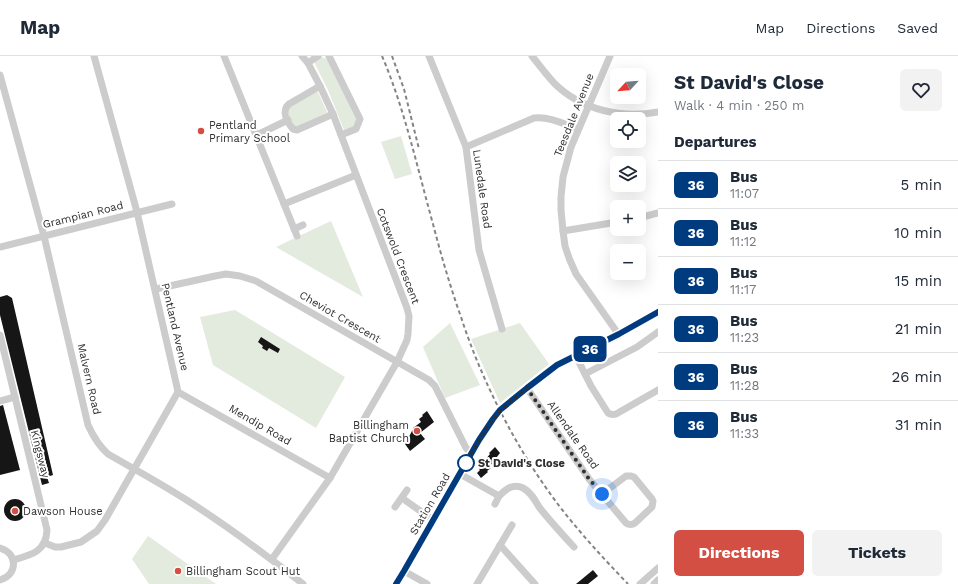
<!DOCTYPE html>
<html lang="en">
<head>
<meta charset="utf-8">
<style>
	:root { --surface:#fff; --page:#f2f2f3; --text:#1f2937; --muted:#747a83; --line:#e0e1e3; --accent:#d34f44 }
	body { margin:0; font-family:"Work Sans",sans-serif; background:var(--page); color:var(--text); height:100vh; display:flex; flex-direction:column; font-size:15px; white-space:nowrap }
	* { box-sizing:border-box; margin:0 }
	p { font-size:13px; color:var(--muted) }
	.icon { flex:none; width:22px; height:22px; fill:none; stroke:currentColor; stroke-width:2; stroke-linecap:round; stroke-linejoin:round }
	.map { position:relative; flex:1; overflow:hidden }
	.side { display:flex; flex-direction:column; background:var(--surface); width:300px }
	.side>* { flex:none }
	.badge { padding:0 8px; border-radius:6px; font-size:14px; line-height:26px }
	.needle { width:26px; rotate:244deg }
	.buttons { position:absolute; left:610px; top:12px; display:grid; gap:8px }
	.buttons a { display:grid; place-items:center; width:36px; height:36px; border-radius:6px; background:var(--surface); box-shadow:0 4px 16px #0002; font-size:20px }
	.you { position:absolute; width:20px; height:20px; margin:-10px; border:3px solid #fff; border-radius:50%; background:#1a73e8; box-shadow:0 0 0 6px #1a73e833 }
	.map>.badge { position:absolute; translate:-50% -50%; box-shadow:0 0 0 2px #fff }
	h2 { padding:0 16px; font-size:15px; line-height:36px }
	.round { display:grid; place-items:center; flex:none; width:42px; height:42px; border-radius:6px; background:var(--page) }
	.head { display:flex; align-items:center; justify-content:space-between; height:68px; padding:0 16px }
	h1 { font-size:19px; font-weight:700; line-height:30px }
	.cta { display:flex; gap:8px; margin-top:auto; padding:8px 16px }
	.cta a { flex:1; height:46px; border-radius:6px; background:var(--accent); color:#fff; font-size:16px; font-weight:700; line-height:46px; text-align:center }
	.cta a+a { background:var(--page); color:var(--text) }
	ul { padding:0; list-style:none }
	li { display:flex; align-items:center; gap:12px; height:48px; padding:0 16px; border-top:1px solid var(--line) }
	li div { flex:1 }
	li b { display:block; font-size:15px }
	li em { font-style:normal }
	li .badge { min-width:44px; font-weight:700; text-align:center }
	header { display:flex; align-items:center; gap:24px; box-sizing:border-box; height:56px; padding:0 20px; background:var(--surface); border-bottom:1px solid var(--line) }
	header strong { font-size:19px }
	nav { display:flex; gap:22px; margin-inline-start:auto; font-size:14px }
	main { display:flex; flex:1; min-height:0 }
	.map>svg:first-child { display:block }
</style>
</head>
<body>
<header>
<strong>Map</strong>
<nav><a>Map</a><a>Directions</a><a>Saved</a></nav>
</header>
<main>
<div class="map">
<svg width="658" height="528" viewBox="0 0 658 528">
	<rect width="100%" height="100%" fill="#fff"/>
	<g fill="#e3eade">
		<polygon points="321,1 328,3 359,64 354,72 344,74 328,34 314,6"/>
		<polygon points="315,35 318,36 327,56 326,57 296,71 293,69 288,58 288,52"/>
		<polygon points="401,80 412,118 395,123 381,86"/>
		<polygon points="331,165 363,241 276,191"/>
		<polygon points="235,254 345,321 316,372 213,309 200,261"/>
		<polygon points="450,267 480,329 445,342 423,291"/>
		<polygon points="520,267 549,308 500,347 471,283"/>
		<polygon points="148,480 216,528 149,528 132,503"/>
	</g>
	<g fill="#161616">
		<polygon points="7,239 12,242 53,419 47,421 49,427 42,429 0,259 0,241"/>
		<polygon points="261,281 280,293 278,297 269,292 267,295 262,292 263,290 258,286"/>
		<polygon points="3,349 20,414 0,419 0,350"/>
		<polygon points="427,355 434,366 420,377 425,383 410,395 405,388 412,375 414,373 413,372 421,366 419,363 423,360 422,359"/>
		<polygon points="495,391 500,397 493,406 493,407 489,410 491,412 487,415 488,416 481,422 477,417 480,414 479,413 482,410 481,409 486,405 485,404 490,398 489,397"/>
		<circle cx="15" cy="454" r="11"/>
		<polygon points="593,514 598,520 588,528 576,528"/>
	</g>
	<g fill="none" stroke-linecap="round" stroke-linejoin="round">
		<g stroke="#ccc" stroke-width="7">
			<polyline points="224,0 297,180"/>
			<polyline points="329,0 360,63 356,73 341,79"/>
			<polyline points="429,0 466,91 479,194 502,273"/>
			<path d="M 532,0 C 539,9 546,18 554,27 C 581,54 622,63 658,56"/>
			<polyline points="610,0 571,91 563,121 561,141 561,154 563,175 565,190 569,202 576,218 619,279"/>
			<polyline points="308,7 318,0"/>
			<path d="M 0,19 L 44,180 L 88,369 C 93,380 99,390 108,398 C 134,413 160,427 185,443 C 226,469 265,498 303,528"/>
			<path d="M 320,30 L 289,48 C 281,55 287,66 293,73 L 297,74 L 333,58"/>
			<polyline points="257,79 288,64"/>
			<path d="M 466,91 L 534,62 C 549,60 564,68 578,73"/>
			<polyline points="284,148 356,119"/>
			<polyline points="639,162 658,157"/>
			<polyline points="294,173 303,169"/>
			<polyline points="563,175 617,166"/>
			<polyline points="0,191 172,148"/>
			<polyline points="156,233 215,220 226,218 240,220 256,225 429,324 435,330 466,392 472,397"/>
			<path d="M 0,279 L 47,474 C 46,496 31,499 13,504"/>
			<path d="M 576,300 L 591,330 L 608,357 C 611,359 613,359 616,358 L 658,334"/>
			<polyline points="585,318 637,291 658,276"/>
			<path d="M 527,332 L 589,423 L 626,467 C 629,469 632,469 635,467 L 652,451 L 653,445 L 652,443 L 634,421 L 631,420 L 626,420 L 602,438"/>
			<polyline points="178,336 330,422"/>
			<polyline points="0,345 15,341"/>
			<path d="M 460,418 L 499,440 C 506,433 513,427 523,432 C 531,436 535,444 539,451 C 550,465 562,478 574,491"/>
			<polyline points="402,442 433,464"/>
			<polyline points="495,448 499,440"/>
			<polyline points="395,451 407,434"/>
			<polyline points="45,487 55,491 61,491 81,486 97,475 105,464 178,336 177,331 137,156 94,0"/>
			<polyline points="500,489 535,528"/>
			<path d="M 0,492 C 18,497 18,519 0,524"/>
			<polyline points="272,503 330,422 397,306 407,284 408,278 409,260 407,252 333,58 320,30 308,7 302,0"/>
			<polyline points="404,515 427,528"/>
			<polyline points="396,528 404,515 479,384 493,363 500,354 527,332 557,309 619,279 658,256"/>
			<polyline points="477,528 512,469"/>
			<polyline points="640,528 658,512"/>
			<polyline points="654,528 658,524"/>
		</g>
		<g stroke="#848484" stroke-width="2" stroke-dasharray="4 3" stroke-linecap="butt">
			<path d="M 382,0 C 405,54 417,111 433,168 C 441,199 450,230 461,261 C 482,326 518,396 560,451 C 581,478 604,503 628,528"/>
			<polyline points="392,0 404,33 419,93"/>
		</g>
	</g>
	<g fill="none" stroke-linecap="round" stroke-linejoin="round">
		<g stroke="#fff" stroke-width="9">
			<polyline id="line" points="396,528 404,515 479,384 493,363 500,354 527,332 557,309 619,278 658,256"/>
		</g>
		<use href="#line" stroke="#003b80" stroke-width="6"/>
		<polyline stroke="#2f2f2f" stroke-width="4" stroke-dasharray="0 7.2" points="466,407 465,408 486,373 498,357 527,332 589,423 602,438"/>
	</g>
	<g fill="#d34f44" stroke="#fff" stroke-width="1.5">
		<circle cx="201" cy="75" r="4"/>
		<circle cx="417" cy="375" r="4"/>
		<circle cx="15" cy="455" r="4"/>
		<circle cx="178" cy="515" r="4"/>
	</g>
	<circle fill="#fff" stroke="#003b80" stroke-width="2" cx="466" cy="407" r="8"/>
	<g text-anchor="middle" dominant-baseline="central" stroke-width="4" stroke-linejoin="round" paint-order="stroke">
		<g font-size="11" fill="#2f2f2f" stroke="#fff">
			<text transform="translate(574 59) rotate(-68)">Teesdale Avenue</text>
			<text transform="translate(482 133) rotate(82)">Lunedale Road</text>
			<text transform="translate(83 159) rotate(-14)">Grampian Road</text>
			<text transform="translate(398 200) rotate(69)">Cotswold Crescent</text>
			<text transform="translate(340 261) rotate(30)">Cheviot Crescent</text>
			<text transform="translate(175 271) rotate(77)">Pentland Avenue</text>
			<text transform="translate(89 323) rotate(77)">Malvern Road</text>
			<text transform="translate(260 369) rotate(30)">Mendip Road</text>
			<text transform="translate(573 379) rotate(55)">Allendale Road</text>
			<text transform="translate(40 398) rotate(76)">Kingsway</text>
			<text transform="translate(430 448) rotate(-60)">Station Road</text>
		</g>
		<g font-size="11" fill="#2f2f2f" stroke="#fff" text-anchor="start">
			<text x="209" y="69">Pentland<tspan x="209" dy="13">Primary School</tspan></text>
			<text x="409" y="369" text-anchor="end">Billingham<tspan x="409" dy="13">Baptist Church</tspan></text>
			<text x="23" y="455">Dawson House</text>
			<text x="186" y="515">Billingham Scout Hut</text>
		</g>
		<g font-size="11" font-weight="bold" fill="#2f2f2f" stroke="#fff" text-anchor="start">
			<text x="478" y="407">St David's Close</text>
		</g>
	</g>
</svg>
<div class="buttons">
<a><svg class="needle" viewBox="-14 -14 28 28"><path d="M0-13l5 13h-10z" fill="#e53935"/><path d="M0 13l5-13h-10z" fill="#747a83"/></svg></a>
<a><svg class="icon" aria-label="locate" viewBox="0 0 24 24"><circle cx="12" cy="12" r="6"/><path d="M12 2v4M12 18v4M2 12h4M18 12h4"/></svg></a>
<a><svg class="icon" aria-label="layers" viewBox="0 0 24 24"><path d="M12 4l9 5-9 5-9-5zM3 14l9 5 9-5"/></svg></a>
<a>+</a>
<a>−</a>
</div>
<div class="you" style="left:602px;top:438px"></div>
<b class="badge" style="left:590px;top:293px;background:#003b80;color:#fff">36</b>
</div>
<section class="side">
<div class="head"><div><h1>St David's Close</h1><p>Walk · 4 min · 250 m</p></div><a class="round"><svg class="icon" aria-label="heart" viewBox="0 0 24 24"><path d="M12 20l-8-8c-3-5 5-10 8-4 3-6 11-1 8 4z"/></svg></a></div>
<h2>Departures</h2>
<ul>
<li><span class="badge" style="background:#003b80;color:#fff">36</span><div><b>Bus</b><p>11:07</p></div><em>5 min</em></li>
<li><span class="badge" style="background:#003b80;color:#fff">36</span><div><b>Bus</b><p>11:12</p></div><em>10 min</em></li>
<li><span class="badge" style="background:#003b80;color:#fff">36</span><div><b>Bus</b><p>11:17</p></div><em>15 min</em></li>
<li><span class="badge" style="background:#003b80;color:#fff">36</span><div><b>Bus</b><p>11:23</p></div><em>21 min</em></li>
<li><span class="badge" style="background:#003b80;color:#fff">36</span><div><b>Bus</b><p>11:28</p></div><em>26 min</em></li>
<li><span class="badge" style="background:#003b80;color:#fff">36</span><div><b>Bus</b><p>11:33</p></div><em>31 min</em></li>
</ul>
<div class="cta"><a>Directions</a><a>Tickets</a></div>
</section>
</main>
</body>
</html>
